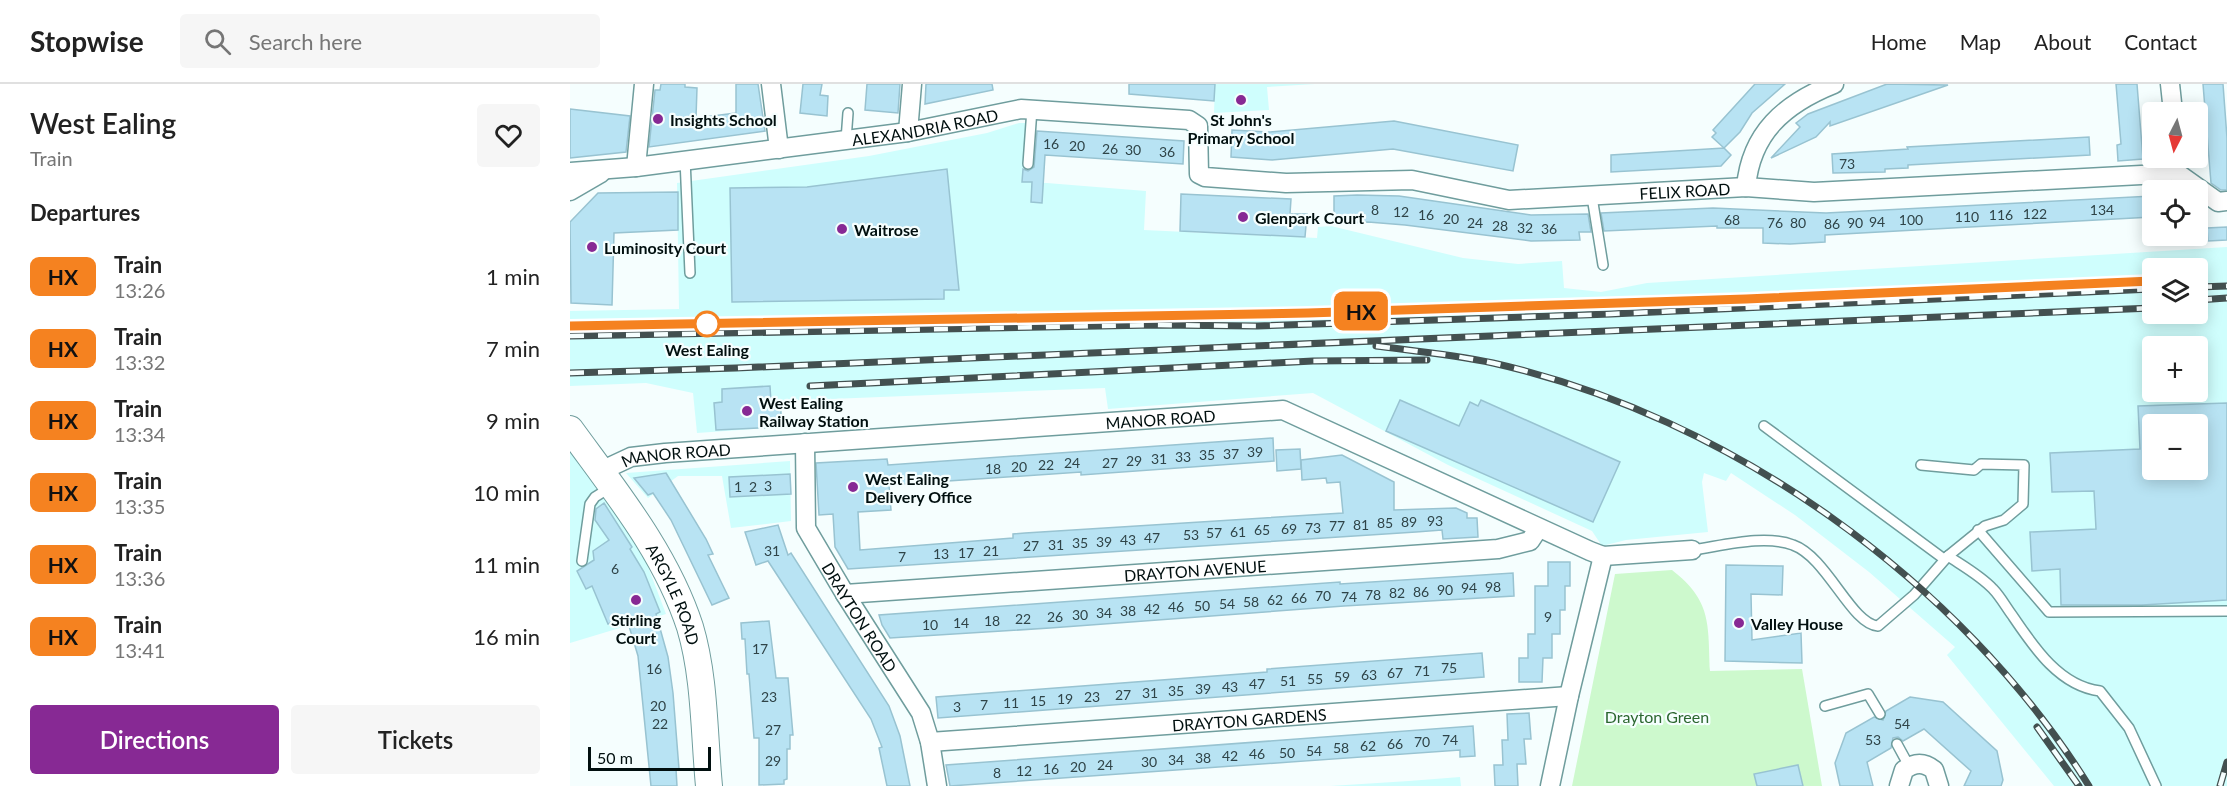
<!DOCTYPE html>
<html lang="en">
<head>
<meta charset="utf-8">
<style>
	:root { --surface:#fff; --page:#f6f6f6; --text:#222; --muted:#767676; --line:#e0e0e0; --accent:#872994 }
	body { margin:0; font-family:Lato,sans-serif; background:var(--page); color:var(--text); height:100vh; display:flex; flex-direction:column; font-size:22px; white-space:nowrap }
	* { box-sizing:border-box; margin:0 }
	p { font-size:20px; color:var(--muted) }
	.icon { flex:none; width:33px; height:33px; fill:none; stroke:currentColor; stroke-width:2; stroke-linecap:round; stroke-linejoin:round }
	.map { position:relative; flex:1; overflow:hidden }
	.side { display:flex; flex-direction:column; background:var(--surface); width:570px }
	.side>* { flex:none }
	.badge { padding:0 12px; border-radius:9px; font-size:21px; line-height:39px }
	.needle { width:39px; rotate:186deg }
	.tools { position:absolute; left:1572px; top:18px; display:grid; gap:12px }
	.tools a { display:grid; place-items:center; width:66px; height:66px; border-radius:6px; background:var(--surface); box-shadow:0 3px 15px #0003; font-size:30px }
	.scale { position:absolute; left:18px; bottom:15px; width:123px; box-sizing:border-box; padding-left:6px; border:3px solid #010f0f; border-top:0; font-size:16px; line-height:21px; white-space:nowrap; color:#010f0f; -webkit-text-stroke:4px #f5fefe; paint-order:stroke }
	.map>.badge { position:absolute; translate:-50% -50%; box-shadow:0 0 0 3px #fff }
	h2 { padding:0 30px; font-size:22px; line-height:54px }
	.round { display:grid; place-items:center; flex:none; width:63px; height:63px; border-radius:6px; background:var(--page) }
	.summary { display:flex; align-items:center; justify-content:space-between; height:102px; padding:0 30px }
	h1 { font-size:28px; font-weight:600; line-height:45px }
	.button { display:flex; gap:12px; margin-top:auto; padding:12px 30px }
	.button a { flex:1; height:69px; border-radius:6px; background:var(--accent); color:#fff; font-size:24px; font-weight:600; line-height:69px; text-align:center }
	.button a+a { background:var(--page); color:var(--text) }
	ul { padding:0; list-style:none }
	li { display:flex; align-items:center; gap:18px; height:72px; padding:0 30px }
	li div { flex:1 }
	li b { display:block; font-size:22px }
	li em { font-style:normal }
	li .badge { min-width:66px; font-weight:700; text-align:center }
	header { display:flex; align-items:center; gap:36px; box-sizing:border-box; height:84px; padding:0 30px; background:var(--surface); border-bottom:2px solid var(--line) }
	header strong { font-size:28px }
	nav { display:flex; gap:33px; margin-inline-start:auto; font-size:21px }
	.search { width:420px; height:54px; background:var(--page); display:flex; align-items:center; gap:15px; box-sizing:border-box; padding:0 21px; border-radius:6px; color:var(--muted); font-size:22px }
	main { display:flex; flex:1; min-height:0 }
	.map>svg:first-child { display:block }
</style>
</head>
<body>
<header>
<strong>Stopwise</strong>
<div class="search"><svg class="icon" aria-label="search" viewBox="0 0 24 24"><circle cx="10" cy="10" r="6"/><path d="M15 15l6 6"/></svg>Search here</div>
<nav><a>Home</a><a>Map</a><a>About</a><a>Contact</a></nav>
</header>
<main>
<section class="side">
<div class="summary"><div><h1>West Ealing</h1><p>Train</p></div><a class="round"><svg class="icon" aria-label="heart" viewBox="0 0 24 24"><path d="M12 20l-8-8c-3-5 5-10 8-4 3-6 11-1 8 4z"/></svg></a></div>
<h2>Departures</h2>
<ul>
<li><span class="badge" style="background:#f58220;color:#111">HX</span><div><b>Train</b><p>13:26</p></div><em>1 min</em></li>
<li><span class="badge" style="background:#f58220;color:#111">HX</span><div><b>Train</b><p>13:32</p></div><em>7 min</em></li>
<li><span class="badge" style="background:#f58220;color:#111">HX</span><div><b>Train</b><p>13:34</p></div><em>9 min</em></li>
<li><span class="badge" style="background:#f58220;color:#111">HX</span><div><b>Train</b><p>13:35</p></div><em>10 min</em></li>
<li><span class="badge" style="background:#f58220;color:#111">HX</span><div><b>Train</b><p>13:36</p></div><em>11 min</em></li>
<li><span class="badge" style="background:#f58220;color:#111">HX</span><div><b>Train</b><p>13:41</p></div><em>16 min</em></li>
</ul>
<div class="button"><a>Directions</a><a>Tickets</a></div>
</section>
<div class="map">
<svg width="1657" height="702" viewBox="0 0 1657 702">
	<rect width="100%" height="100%" fill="#f5fefe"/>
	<g fill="#cffefd" fill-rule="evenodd">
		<polygon points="645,0 745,0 697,3 699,26 644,29"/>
		<path d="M 449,39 L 457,39 L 452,97 L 576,107 L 574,146 L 747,154 L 748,143 L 761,142 L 893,174 L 948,180 L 992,177 L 994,204 L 1031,208 L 1077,199 L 1657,163 L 1657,702 L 1484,702 L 1377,571 L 1385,563 L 1299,488 L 1225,431 L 1161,389 L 1156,397 L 1134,389 L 1132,398 L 1138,448 L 1056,456 L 1032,462 L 1022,447 L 878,381 L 743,309 L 538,325 L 535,304 L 211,317 L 212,343 L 127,349 L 123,309 L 76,299 L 0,302 L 0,227 L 109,225 L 107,99 L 299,72 L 417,49 ZM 1582,184 L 1628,184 L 1628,230 L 1582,230 ZM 1582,262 L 1628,262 L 1628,308 L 1582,308 ZM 1582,340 L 1628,340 L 1628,386 L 1582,386 Z"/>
		<polygon points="0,363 72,467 96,530 0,559"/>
		<polygon points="220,377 221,437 161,444 152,392 108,392 78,414 56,389"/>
		<polygon points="890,693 891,702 760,702 839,697"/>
	</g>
	<path fill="#cdf9cd" d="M 1102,486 C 1142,517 1138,540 1140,587 L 1232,585 L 1252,702 L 1002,702 L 1045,490 Z"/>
	<g fill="#b8e3f3" stroke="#98c3d1" stroke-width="1.5" fill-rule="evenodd">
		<polygon points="91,0 115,0 115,3 127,4 126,34 166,29 166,0 188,0 195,47 79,63 85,6 90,6"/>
		<polygon points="233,0 252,0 250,11 258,12 257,32 230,29"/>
		<polygon points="297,0 330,0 328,29 295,26"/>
		<polygon points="356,0 422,0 423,6 355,20"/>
		<polygon points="559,0 645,0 644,17 559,10"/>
		<polygon points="1185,0 1215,0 1182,29 1170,48 1154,64 1142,53 1146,49 1143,46"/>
		<polygon points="1317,0 1378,1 1260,42 1260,38 1246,53 1201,74 1230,43 1226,39 1238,30"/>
		<polygon points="1546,0 1567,0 1573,75 1548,77 1547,61 1551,60"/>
		<polygon points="1633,0 1653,0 1657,54 1657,106 1651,106 1641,99"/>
		<polygon points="0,25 60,32 56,68 0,74"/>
		<polygon points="824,37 948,61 943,87 823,65 702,76 661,73 662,46 699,48"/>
		<polygon points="467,47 614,57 613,80 475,71 472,119 461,118 462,98 452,98 453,85 458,87 464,83"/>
		<polygon points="1519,53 1520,71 1338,81 1338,84 1315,85 1315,88 1263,89 1262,70 1338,65 1337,63"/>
		<polygon points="1154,64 1161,71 1151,82 1041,88 1041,71"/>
		<polygon points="377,85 389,206 374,206 374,215 162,218 160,104 237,103"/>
		<polygon points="108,108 108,146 44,149 42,221 1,219 0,138 28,109"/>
		<polygon points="611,110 721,115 720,130 737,130 735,153 610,147"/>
		<polygon points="787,111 829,112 961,131 1018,130 1021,148 1009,148 1010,156 961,157 835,141 798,138 764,140 764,112"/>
		<polygon points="1582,112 1582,133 1255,151 1255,158 1220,160 1193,159 1193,144 1147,144 1147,142 1034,147 1031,129 1143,124 1256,129"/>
		<polygon points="1657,143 1657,156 1638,157 1637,144"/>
		<polygon points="200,302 201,318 210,317 212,343 146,346 144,319 152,318 152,305"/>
		<polygon points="830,316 889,342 900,318 908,322 911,316 1050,378 1023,438 816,347"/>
		<path d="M 1657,319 L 1657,516 L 1572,521 L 1491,521 L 1490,485 L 1462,487 L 1460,448 L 1526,445 L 1524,407 L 1482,408 L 1480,369 L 1570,365 L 1568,322 ZM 1582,340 L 1628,340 L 1628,386 L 1582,386 Z"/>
		<polygon points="703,354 704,377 511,391 511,388 319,401 321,426 288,428 290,466 443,454 443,450 455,449 773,429 770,398 757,399 756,394 732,396 731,376 772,371 824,398 824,426 886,424 897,429 897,434 907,434 908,453 873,455 872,446 846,448 278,485 265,463 263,430 249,431 246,379 317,375 318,381 346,379"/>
		<polygon points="730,365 731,385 707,387 706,366"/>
		<polygon points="96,389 136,455 143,470 138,471 159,514 142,521 101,436 83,409 78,411 64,394"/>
		<polygon points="220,390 221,410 160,413 159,393"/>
		<polygon points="34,419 62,463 60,465 74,488 90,528 86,530 98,573 103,609 109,685 106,685 107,702 81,702 68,572 56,532 38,540 22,502 16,505 7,487 24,476 23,467 39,456 25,436 26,425"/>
		<polygon points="208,441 218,471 221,469 319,622 330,652 340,702 317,702 309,664 312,663 301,635 198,477 186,481 175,448"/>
		<polygon points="978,478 1000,478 1000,502 995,502 995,526 990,526 990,550 982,550 982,574 973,574 972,598 949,598 949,574 958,574 958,550 965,550 965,502 978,502"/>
		<polygon points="1156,481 1213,482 1212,511 1181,510 1182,556 1231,549 1232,579 1155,577"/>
		<polygon points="943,489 944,512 774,522 480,544 320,554 312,541 309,531 770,498 770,500"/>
		<polygon points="199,537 206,594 218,594 223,651 220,651 220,665 217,665 217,695 214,696 214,700 189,701 189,654 184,654 179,590 177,590 175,555 172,555 171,539"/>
		<polygon points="912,569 914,593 368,634 366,613 697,588 697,585"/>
		<polygon points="1340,613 1373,618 1427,667 1433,696 1431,702 1394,702 1401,687 1354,645 1333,657 1328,653 1323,654 1321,664 1297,678 1303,702 1270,702 1265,679 1276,649 1304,633 1313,636 1316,627"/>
		<polygon points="959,629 961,655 954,655 956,680 947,680 948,702 925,702 924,681 933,681 932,656 938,656 937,630"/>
		<polygon points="903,642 905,672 890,673 890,666 380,702 376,681"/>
		<polygon points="1228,681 1233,702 1187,702 1184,690"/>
	</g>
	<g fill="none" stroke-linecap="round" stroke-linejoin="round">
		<g stroke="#6f9d9d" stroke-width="12">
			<g id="lane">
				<polyline points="276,56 278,29"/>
				<polyline points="115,75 120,189"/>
				<polyline points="458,80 462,25"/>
				<polyline points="1022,113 1033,181"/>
				<polyline points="1194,342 1374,475"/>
				<polyline points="1351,381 1404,386 1411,380 1454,381 1453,420 1434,436 1415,442 1378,472"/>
				<polyline points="1408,446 1479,528 1657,527"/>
				<path d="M 1122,466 C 1152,462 1194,450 1223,461 C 1257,473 1281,540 1308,542 L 1344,511 L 1378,472 C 1393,482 1411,492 1423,505 C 1430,512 1436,523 1442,531 C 1463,562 1489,602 1530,607 L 1559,644 L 1586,702"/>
				<polyline points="12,477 20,420 25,413 41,403"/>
				<polyline points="1255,622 1298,610 1310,630"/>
				<polyline points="1327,660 1339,682"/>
			</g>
		</g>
		<g stroke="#6f9d9d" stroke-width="21">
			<g id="street">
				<polyline points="201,0 209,65"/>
				<polyline points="1600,0 1603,28"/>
				<polyline points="338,48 342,0"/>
				<polyline points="66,83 74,0"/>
				<polyline points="1603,86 1648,118 1657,117"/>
				<path id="s1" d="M 0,88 L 66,83 L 338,48 L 451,25 L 619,36 L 628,42 L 629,90 L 635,93 L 716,99 L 842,96 L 939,116 L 1176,103 L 1244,108 L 1590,90 L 1603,86"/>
				<path d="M 1176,103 C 1181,49 1214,20 1264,0"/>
				<polyline points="0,107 31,89"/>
				<path id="s2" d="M 235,359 L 236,444 L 275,510 L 351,629 L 360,658 L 367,702"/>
				<path id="s3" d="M 31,387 L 61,373 L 95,369 L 713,326 L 1020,467 L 1033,472 L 1122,466"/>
				<path id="s4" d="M 275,510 L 928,465 L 960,457 L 968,445"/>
				<path id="s5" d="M 360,658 L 999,612"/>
				<polyline points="980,702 999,612 1033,472"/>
				<path d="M 1329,702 L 1334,686 C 1345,678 1354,678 1364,686 L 1369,702"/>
			</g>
		</g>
		<g stroke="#6f9d9d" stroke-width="28">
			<g id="secondary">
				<path id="s6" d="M 0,345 C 45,407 96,469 120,543 C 135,593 134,650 139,702"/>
			</g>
		</g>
		<use href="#lane" stroke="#fff" stroke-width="9"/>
		<use href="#street" stroke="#fff" stroke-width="18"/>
		<use href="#secondary" stroke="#fff" stroke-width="26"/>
		<g stroke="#435050" stroke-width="7">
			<g id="rail">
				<polyline points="1628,203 1657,202"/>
				<polyline points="1628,216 1657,214"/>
				<polyline points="0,242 673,231 1176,215 1538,199"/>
				<polyline points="0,252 585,241 687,242 1041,230 1582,205"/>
				<path d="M 806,262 C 845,267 885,271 923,279 C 1159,332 1391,497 1519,702"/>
				<polyline points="0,289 166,284 1582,224"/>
				<polyline points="240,302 743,277 857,276"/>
				<polyline points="1467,643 1509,702"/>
				<polyline points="1650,702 1657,678"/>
			</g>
		</g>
		<use href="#rail" stroke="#f5fefe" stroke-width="4.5" stroke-dasharray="14" stroke-linecap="butt"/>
	</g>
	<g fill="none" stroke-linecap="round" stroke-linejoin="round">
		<g stroke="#fff" stroke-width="14">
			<polyline id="line" points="0,242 738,229 1176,215 1582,197"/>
		</g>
		<use href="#line" stroke="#f58220" stroke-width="9"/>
	</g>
	<g fill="#872994" stroke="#f5fefe" stroke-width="2">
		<circle cx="671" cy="16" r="6"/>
		<circle cx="88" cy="35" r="6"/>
		<circle cx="673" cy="133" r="6"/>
		<circle cx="272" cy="145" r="6"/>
		<circle cx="22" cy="163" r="6"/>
		<circle cx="177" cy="327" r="6"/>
		<circle cx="283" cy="403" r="6"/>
		<circle cx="66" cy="516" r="6"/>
		<circle cx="1169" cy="539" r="6"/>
	</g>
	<circle fill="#fff" stroke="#f58220" stroke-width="3" cx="137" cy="240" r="12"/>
	<g text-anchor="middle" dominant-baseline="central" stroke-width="4.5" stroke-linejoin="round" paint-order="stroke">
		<g font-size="14" fill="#2f4448">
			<text x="481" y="59">16</text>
			<text x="507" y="61">20</text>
			<text x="540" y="64">26</text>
			<text x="563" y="65">30</text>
			<text x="597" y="67">36</text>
			<text x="1277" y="79">73</text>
			<text x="805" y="125">8</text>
			<text x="1532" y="125">134</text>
			<text x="831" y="127">12</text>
			<text x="1465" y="129">122</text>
			<text x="856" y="130">16</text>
			<text x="1431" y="130">116</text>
			<text x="1397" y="132">110</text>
			<text x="881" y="134">20</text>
			<text x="1162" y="135">68</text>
			<text x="1341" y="135">100</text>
			<text x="1307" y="137">94</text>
			<text x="905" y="138">24</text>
			<text x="1205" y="138">76</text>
			<text x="1228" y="138">80</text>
			<text x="1285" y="138">90</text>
			<text x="1262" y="139">86</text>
			<text x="930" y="141">28</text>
			<text x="955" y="143">32</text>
			<text x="979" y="144">36</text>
			<text x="685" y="367">39</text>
			<text x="661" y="369">37</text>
			<text x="637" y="370">35</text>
			<text x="613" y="372">33</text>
			<text x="589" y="374">31</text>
			<text x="564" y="376">29</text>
			<text x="502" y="378">24</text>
			<text x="540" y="378">27</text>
			<text x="476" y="380">22</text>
			<text x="449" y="382">20</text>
			<text x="423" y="384">18</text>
			<text x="198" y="401">3</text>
			<text x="168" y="402">1</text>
			<text x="183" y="402">2</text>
			<text x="865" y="436">93</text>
			<text x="839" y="437">89</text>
			<text x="815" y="438">85</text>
			<text x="791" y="440">81</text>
			<text x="767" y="441">77</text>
			<text x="743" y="443">73</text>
			<text x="719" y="444">69</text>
			<text x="692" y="445">65</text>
			<text x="668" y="447">61</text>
			<text x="644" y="448">57</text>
			<text x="621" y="450">53</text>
			<text x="582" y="453">47</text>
			<text x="558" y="455">43</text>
			<text x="534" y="457">39</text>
			<text x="510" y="458">35</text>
			<text x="486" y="460">31</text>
			<text x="461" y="461">27</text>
			<text x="202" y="466">31</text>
			<text x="421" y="466">21</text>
			<text x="396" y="468">17</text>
			<text x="371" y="469">13</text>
			<text x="332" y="472">7</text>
			<text x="45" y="484">6</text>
			<text x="923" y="502">98</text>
			<text x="899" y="503">94</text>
			<text x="875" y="505">90</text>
			<text x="851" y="507">86</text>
			<text x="827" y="508">82</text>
			<text x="803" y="510">78</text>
			<text x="753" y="511">70</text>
			<text x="779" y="512">74</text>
			<text x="729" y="513">66</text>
			<text x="705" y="515">62</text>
			<text x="681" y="517">58</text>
			<text x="657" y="519">54</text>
			<text x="632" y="521">50</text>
			<text x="606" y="522">46</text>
			<text x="582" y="524">42</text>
			<text x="558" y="526">38</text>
			<text x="534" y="528">34</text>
			<text x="510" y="530">30</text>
			<text x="485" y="532">26</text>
			<text x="978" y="532">9</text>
			<text x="453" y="534">22</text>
			<text x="422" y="536">18</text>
			<text x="391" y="538">14</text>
			<text x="360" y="540">10</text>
			<text x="190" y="564">17</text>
			<text x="879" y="583">75</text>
			<text x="84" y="584">16</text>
			<text x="852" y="586">71</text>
			<text x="825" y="588">67</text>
			<text x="799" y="590">63</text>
			<text x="772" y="592">59</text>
			<text x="745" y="594">55</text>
			<text x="718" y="596">51</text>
			<text x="687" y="599">47</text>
			<text x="660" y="602">43</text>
			<text x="633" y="604">39</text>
			<text x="606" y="606">35</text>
			<text x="580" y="608">31</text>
			<text x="553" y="610">27</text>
			<text x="199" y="612">23</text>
			<text x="522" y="612">23</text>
			<text x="495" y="614">19</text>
			<text x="468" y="616">15</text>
			<text x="441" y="618">11</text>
			<text x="414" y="620">7</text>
			<text x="88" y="621">20</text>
			<text x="387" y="622">3</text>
			<text x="90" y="639">22</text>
			<text x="1332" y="639">54</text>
			<text x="203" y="645">27</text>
			<text x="880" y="655">74</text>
			<text x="1303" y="655">53</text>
			<text x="852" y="657">70</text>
			<text x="825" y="659">66</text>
			<text x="798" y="661">62</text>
			<text x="771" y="663">58</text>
			<text x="744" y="666">54</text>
			<text x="717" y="668">50</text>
			<text x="687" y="669">46</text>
			<text x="660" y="671">42</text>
			<text x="633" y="673">38</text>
			<text x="606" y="675">34</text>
			<text x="203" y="676">29</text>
			<text x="579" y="677">30</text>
			<text x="535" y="680">24</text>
			<text x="508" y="682">20</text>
			<text x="481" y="684">16</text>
			<text x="454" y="686">12</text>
			<text x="427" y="688">8</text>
		</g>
		<g font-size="16" font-weight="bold" fill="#010f0f" stroke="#f5fefe" text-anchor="start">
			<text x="100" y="35">Insights School</text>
			<text x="671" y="35" text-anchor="middle">St John's<tspan x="671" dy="18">Primary School</tspan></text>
			<text x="685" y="133">Glenpark Court</text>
			<text x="284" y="145">Waitrose</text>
			<text x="34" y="163">Luminosity Court</text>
			<text x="189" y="318">West Ealing<tspan x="189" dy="18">Railway Station</tspan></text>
			<text x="295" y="394">West Ealing<tspan x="295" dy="18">Delivery Office</tspan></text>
			<text x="66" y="535" text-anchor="middle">Stirling<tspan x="66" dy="18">Court</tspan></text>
			<text x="1181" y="539">Valley House</text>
		</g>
		<g font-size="16" fill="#010f0f" stroke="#f5fefe">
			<text stroke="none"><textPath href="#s1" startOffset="358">ALEXANDRIA ROAD</textPath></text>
			<text stroke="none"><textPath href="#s1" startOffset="1172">FELIX ROAD</textPath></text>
			<text stroke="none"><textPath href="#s3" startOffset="564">MANOR ROAD</textPath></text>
			<text stroke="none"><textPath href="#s3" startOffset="78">MANOR ROAD</textPath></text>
			<text stroke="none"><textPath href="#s4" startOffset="351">DRAYTON AVENUE</textPath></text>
			<text stroke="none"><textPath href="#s6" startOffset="196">ARGYLE ROAD</textPath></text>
			<text stroke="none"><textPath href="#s2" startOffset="189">DRAYTON ROAD</textPath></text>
			<text stroke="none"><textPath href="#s5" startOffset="320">DRAYTON GARDENS</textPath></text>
		</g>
		<g font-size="16" font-weight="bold" fill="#010f0f" stroke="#f5fefe">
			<text x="137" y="265">West Ealing</text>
		</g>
		<g font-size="16" fill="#2c6730" stroke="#f5fefe">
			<text x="1087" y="632">Drayton Green</text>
		</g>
	</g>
</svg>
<div class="tools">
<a><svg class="needle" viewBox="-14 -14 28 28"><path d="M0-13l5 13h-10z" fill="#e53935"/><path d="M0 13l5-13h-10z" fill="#767676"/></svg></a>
<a><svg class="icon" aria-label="locate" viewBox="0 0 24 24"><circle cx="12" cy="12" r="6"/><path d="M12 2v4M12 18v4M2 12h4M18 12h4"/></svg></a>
<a><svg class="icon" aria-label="layers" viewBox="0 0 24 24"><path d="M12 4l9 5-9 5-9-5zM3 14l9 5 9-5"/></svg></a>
<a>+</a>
<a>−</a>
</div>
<div class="scale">50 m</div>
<b class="badge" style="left:791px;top:227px;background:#f58220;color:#111">HX</b>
</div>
</main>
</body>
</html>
